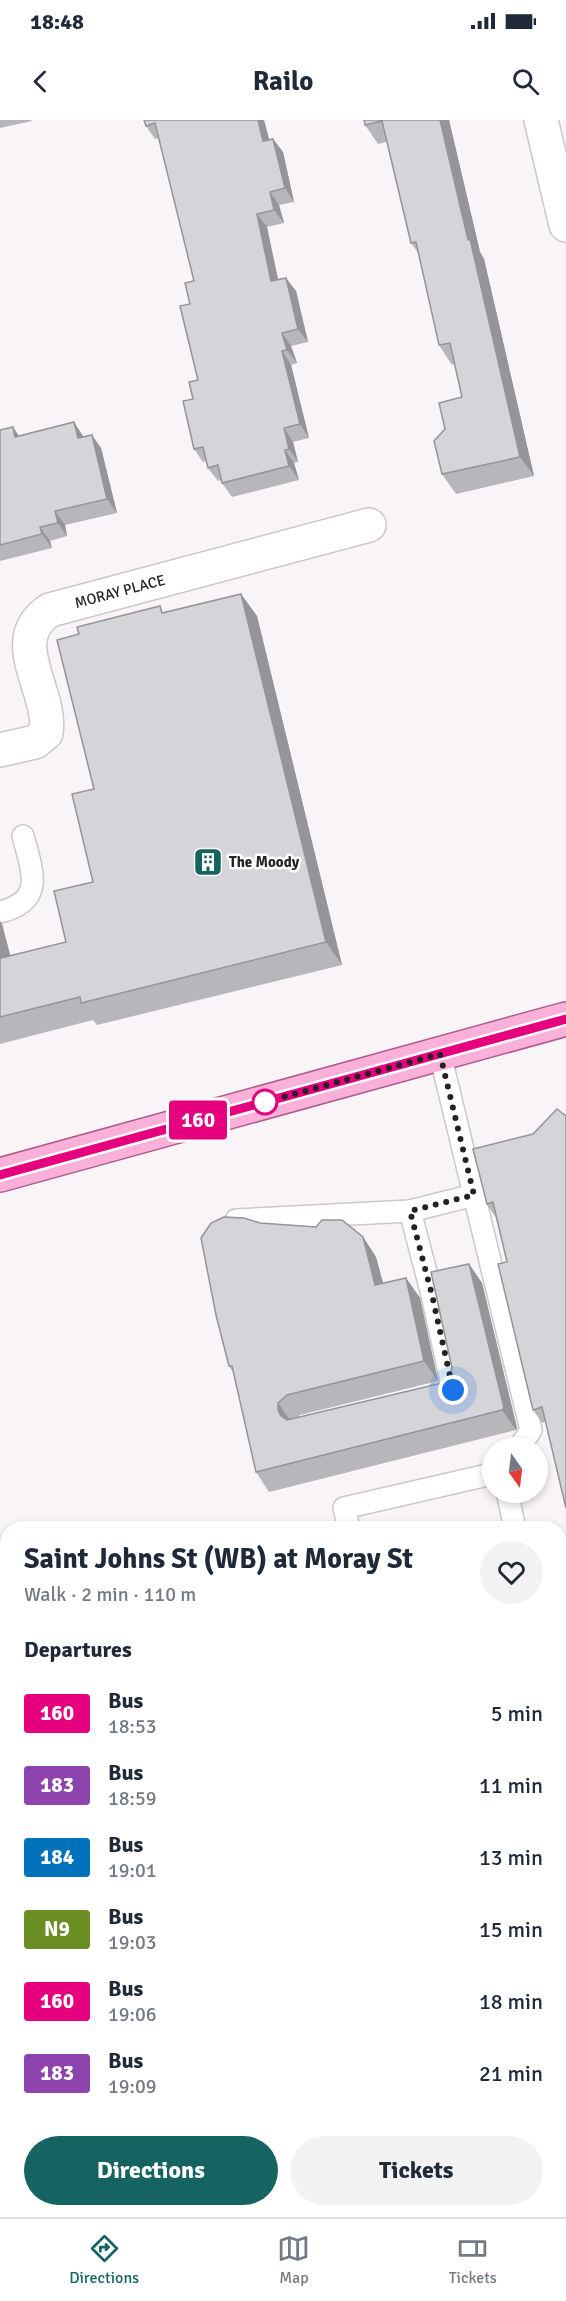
<!DOCTYPE html>
<html lang="en">
<head>
<meta charset="utf-8">
<style>
	:root { --surface:#fff; --page:#f2f2f3; --text:#1f2937; --muted:#747a83; --line:#e0e1e3; --accent:#166461 }
	body { margin:0; font-family:Signika,sans-serif; background:var(--page); color:var(--text); height:100vh; display:flex; flex-direction:column; font-size:22px; white-space:nowrap }
	* { box-sizing:border-box; margin:0 }
	p { font-size:20px; color:var(--muted) }
	.icon { flex:none; width:33px; height:33px; fill:none; stroke:currentColor; stroke-width:2; stroke-linecap:round; stroke-linejoin:round }
	.map { position:relative; flex:1; overflow:hidden }
	.side { position:absolute; left:0px; top:1401px; width:567px; height:696px; display:flex; flex-direction:column; background:var(--surface); border-radius:24px 24px 0 0; box-shadow:0 3px 9px #0003 }
	.side>* { flex:none }
	.badge { padding:0 12px; border-radius:4px; font-size:21px; line-height:39px }
	.needle { width:39px; rotate:166deg }
	.controls { position:absolute; left:482px; top:1317px; display:grid; gap:12px }
	.controls a { display:grid; place-items:center; width:66px; height:66px; border-radius:50%; background:var(--surface); box-shadow:0 3px 9px #0003; font-size:30px }
	.you { position:absolute; width:30px; height:30px; margin:-15px; border:4px solid #fff; border-radius:50%; background:#1a73e8; box-shadow:0 0 0 9px #1a73e833 }
	.map>.badge { position:absolute; translate:-50% -50%; box-shadow:0 0 0 3px #fff }
	h2 { padding:0 24px; font-size:22px; line-height:54px }
	.round { display:grid; place-items:center; flex:none; width:63px; height:63px; border-radius:32px; background:var(--page) }
	.headline { display:flex; align-items:center; justify-content:space-between; height:102px; padding:0 24px }
	h1 { font-size:28px; font-weight:800; line-height:45px }
	.primary-button { display:flex; gap:12px; margin-top:auto; padding:12px 24px }
	.primary-button a { flex:1; height:69px; border-radius:36px; background:var(--accent); color:#fff; font-size:24px; font-weight:800; line-height:69px; text-align:center }
	.primary-button a+a { background:var(--page); color:var(--text) }
	ul { padding:0; list-style:none }
	li { display:flex; align-items:center; gap:18px; height:72px; padding:0 24px }
	li div { flex:1 }
	li b { display:block; font-size:22px }
	li em { font-style:normal }
	li .badge { min-width:66px; font-weight:700; text-align:center }
	.status { display:flex; justify-content:space-between; align-items:center; height:42px; padding:0 30px; background:var(--surface); direction:ltr }
	.status svg { height:16px; fill:currentColor }
	header { display:flex; justify-content:space-between; align-items:center; height:78px; padding:0 24px; background:var(--surface); font-size:27px; font-weight:800 }
	.tabs { display:flex; justify-content:space-around; align-items:center; height:84px; border-top:2px solid var(--line); background:var(--surface); font-size:16px; color:var(--muted) }
	.tabs a { display:grid; justify-items:center; gap:3px }
	.tabs .on { color:var(--accent) }
	.map>svg:first-child { display:block }
</style>
</head>
<body>
<div class="status"><b>18:48</b><svg viewBox="0 0 49 12"><path d="M0 12V9h3v3zM5 12V6h3v6zM10 12V3h3v9zM15 12V0h3v12zM26 1h20v11H26zM47 4h2v5h-2z"/></svg></div>
<header><svg class="icon" aria-label="back" viewBox="0 0 24 24"><path d="M15 5l-7 7 7 7"/></svg>Railo<svg class="icon" aria-label="search" viewBox="0 0 24 24"><circle cx="10" cy="10" r="6"/><path d="M15 15l6 6"/></svg></header>
<div class="map">
<svg width="566" height="2097" viewBox="0 0 566 2097">
	<rect width="100%" height="100%" fill="#f8f4f8"/>
	<g fill="#f8abb2">
		<polygon points="566,1776 566,1868 560,1870 560,1777"/>
		<polygon points="7,1854 8,1854 7,1939 0,1937 0,1855"/>
		<polygon points="280,2090 328,2090 330,2097 251,2097"/>
		<polygon points="361,2090 410,2090 411,2094 401,2097 363,2097"/>
	</g>
	<g fill="none" stroke-linecap="round" stroke-linejoin="round">
		<g stroke="#cbc8cc" stroke-width="24">
			<g id="lane">
				<path d="M 0,792 C 46,781 32,751 23,716"/>
				<polyline points="440,934 531,1310 519,1328"/>
				<polyline points="410,1091 432,1175 453,1270 439,1273"/>
				<polyline points="236,1100 410,1091 474,1075"/>
				<polyline points="507,1372 515,1408"/>
				<polyline points="349,1408 344,1388 492,1354"/>
				<polyline points="0,1644 8,1643"/>
				<polyline points="560,1761 566,1760"/>
				<polyline points="0,1835 8,1834"/>
			</g>
		</g>
		<g stroke="#cbc8cc" stroke-width="36">
			<g id="street">
				<polyline points="541,0 566,105"/>
				<path id="s1" d="M 0,630 L 35,622 L 46,613 C 53,572 3,520 50,490 L 369,405"/>
				<polyline points="0,1519 8,1551"/>
				<polyline points="560,1596 566,1595"/>
			</g>
		</g>
		<g stroke="#ae5d8b" stroke-width="36">
			<polyline id="primary" points="0,1055 566,899"/>
		</g>
		<use href="#lane" stroke="#fff" stroke-width="21"/>
		<use href="#street" stroke="#fff" stroke-width="33"/>
		<use href="#primary" stroke="#fbb0da" stroke-width="33"/>
		<g stroke="#626162" stroke-width="7">
			<g id="rail">
				<polyline points="560,1626 566,1625"/>
				<polyline points="560,1650 566,1649"/>
				<polyline points="0,1669 8,1668"/>
				<polyline points="560,1694 566,1693"/>
				<polyline points="0,1696 8,1695"/>
				<polyline points="560,1720 566,1719"/>
				<polyline points="0,1755 8,1755"/>
				<polyline points="0,1792 8,1791"/>
			</g>
		</g>
		<use href="#rail" stroke="#fff" stroke-width="4.5" stroke-dasharray="14" stroke-linecap="butt"/>
	</g>
	<g fill="#b7b6bb">
		<polygon points="0,0 31,0 32,1 0,8"/>
		<polygon points="144,0 264,0 269,20 273,19 283,32 294,82 279,85 284,103 267,107 278,159 296,171 308,222 291,226 297,243 291,245 309,318 293,322 298,342 294,343 299,360 232,377 222,363 221,360 218,361 208,348 207,341 203,342 194,329 193,279 198,260 190,184 194,161 159,18 155,19 146,6"/>
		<polygon points="364,0 449,0 480,132 484,139 534,356 456,374 442,354 445,309 462,277 454,244 452,245 439,225 419,134 411,123 387,22 378,24 365,5"/>
		<polygon points="13,307 19,316 83,316 83,317 101,328 117,393 65,405 67,416 50,421 52,428 0,441 0,310"/>
		<polygon points="241,474 257,496 342,845 97,905 93,900 0,924 0,801 2,804 10,836 66,822 93,762 94,669 164,492"/>
		<polygon points="533,1014 545,1302 542,1303 533,1290 507,1142 496,1098 487,1084"/>
		<polygon points="260,1103 363,1117 376,1137 383,1164 406,1158 420,1178 438,1261 300,1295 298,1297 442,1263 448,1259 452,1248 469,1144 482,1163 517,1308 516,1310 269,1372 256,1352 233,1252 229,1246"/>
		<polygon points="566,1856 566,2023 560,2025 560,1858"/>
	</g>
	<g fill="#959498">
		<polygon points="258,0 264,0 273,34 263,21"/>
		<polygon points="440,0 449,0 480,132 484,139 534,356 520,337"/>
		<polygon points="273,19 283,32 294,82 285,68"/>
		<polygon points="270,72 279,85 284,103 274,90"/>
		<polygon points="257,94 267,107 281,174 271,161"/>
		<polygon points="286,158 296,171 308,222 298,209"/>
		<polygon points="282,213 291,226 297,243 287,230"/>
		<polygon points="282,231 291,245 309,318 300,304"/>
		<polygon points="74,302 83,316 87,332 78,318"/>
		<polygon points="13,307 22,321 15,317"/>
		<polygon points="284,308 293,322 298,342 289,329"/>
		<polygon points="92,315 101,328 117,393 107,379"/>
		<polygon points="285,330 294,343 299,360 289,346"/>
		<polygon points="55,391 65,405 67,416 58,403"/>
		<polygon points="40,407 50,421 52,428 42,414"/>
		<polygon points="241,474 257,496 342,845 326,822"/>
		<polygon points="0,801 2,804 17,861 1,838 0,835"/>
		<polygon points="363,1117 376,1137 389,1185 375,1165"/>
		<polygon points="469,1144 482,1163 517,1308 516,1310 502,1290"/>
		<polygon points="406,1158 420,1178 438,1261 424,1241"/>
		<polygon points="278,1283 292,1303 281,1296 278,1290"/>
		<polygon points="0,2000 8,2030 8,2059 4,2055 0,2037"/>
		<polygon points="72,2090 82,2090 83,2097 74,2097"/>
	</g>
	<g fill="#d5d4d9" stroke="#959498" stroke-width="1.5">
		<polygon points="144,0 258,0 263,21 273,19 285,68 270,72 274,90 257,94 271,161 286,158 298,209 282,213 287,230 282,231 300,304 284,308 289,329 285,330 289,346 222,363 218,345 208,348 203,327 194,329 183,281 193,279 189,262 198,260 180,186 190,184 185,163 194,161 155,3 146,6"/>
		<polygon points="364,0 440,0 468,120 470,119 520,337 442,354 434,321 445,309 439,283 462,277 450,223 439,225 416,122 411,123 382,1 365,5"/>
		<polygon points="74,302 78,318 92,315 107,379 55,391 58,403 40,407 42,414 0,425 0,310 13,307 15,317"/>
		<polygon points="241,474 326,822 81,883 80,877 0,897 0,835 1,838 66,822 54,771 93,762 72,674 94,669 57,520 79,514 77,507 160,486 162,493"/>
		<polygon points="557,989 566,996 566,1388 542,1287 533,1290 498,1144 507,1142 493,1082 487,1084 473,1029 533,1014"/>
		<polygon points="224,1097 244,1098 260,1103 316,1107 322,1100 342,1100 363,1117 375,1165 406,1158 424,1241 287,1275 278,1283 278,1290 281,1296 287,1300 442,1263 448,1259 452,1248 431,1152 469,1144 504,1288 502,1290 256,1352 232,1246 229,1246 216,1195 201,1118 211,1103"/>
		<polygon points="566,1856 566,2002 560,2004 560,1858"/>
		<polygon points="0,2037 4,2055 8,2054 8,2090 72,2090 74,2097 0,2097"/>
	</g>
	<g fill="none" stroke-linecap="round" stroke-linejoin="round">
		<g stroke="#fff" stroke-width="14">
			<polyline id="line" points="0,1055 566,899"/>
		</g>
		<use href="#line" stroke="#e6007e" stroke-width="9"/>
		<polyline stroke="#242324" stroke-width="6" stroke-dasharray="0 10.8" points="265,982 254,985 440,934 474,1075 410,1091 432,1175 453,1270"/>
	</g>
	<defs>
		<g id="building-square" transform="scale(1.5)"><rect x="-9" y="-9" width="18" height="18" rx="4" fill="#166461" stroke="#fff"/><path d="M-4-6H4V6H1V3H-1V6H-4ZM-2.5-4.3h1.7v1.8h-1.7ZM.8-4.3h1.7v1.8H.8ZM-2.5-1h1.7V.8h-1.7ZM.8-1h1.7V.8H.8Z" fill="#fff"/></g>
	</defs>
	<g fill-rule="evenodd">
		<use href="#building-square" x="208" y="742"/>
	</g>
	<circle fill="#fff" stroke="#e6007e" stroke-width="3" cx="265" cy="982" r="12"/>
	<g text-anchor="middle" dominant-baseline="central" stroke-width="5" stroke-linejoin="round" paint-order="stroke">
		<g font-size="15" fill="#242324" stroke="#fff">
			<text stroke="none"><textPath href="#s1" startOffset="255">MORAY PLACE</textPath></text>
		</g>
		<g font-size="15" font-weight="bold" fill="#242324" stroke="#fff" text-anchor="start">
			<text x="229" y="742">The Moody</text>
		</g>
	</g>
</svg>
<div class="controls">
<a><svg class="needle" viewBox="-14 -14 28 28"><path d="M0-13l5 13h-10z" fill="#e53935"/><path d="M0 13l5-13h-10z" fill="#747a83"/></svg></a>
</div>
<div class="you" style="left:453px;top:1270px"></div>
<b class="badge" style="left:198px;top:1000px;background:#e6007e;color:#fff">160</b>
<section class="side">
<div class="headline"><div><h1>Saint Johns St (WB) at Moray St</h1><p>Walk · 2 min · 110 m</p></div><a class="round"><svg class="icon" aria-label="heart" viewBox="0 0 24 24"><path d="M12 20l-8-8c-3-5 5-10 8-4 3-6 11-1 8 4z"/></svg></a></div>
<h2>Departures</h2>
<ul>
<li><span class="badge" style="background:#e6007e;color:#fff">160</span><div><b>Bus</b><p>18:53</p></div><em>5 min</em></li>
<li><span class="badge" style="background:#8e44ad;color:#fff">183</span><div><b>Bus</b><p>18:59</p></div><em>11 min</em></li>
<li><span class="badge" style="background:#0072bc;color:#fff">184</span><div><b>Bus</b><p>19:01</p></div><em>13 min</em></li>
<li><span class="badge" style="background:#6b8e23;color:#fff">N9</span><div><b>Bus</b><p>19:03</p></div><em>15 min</em></li>
<li><span class="badge" style="background:#e6007e;color:#fff">160</span><div><b>Bus</b><p>19:06</p></div><em>18 min</em></li>
<li><span class="badge" style="background:#8e44ad;color:#fff">183</span><div><b>Bus</b><p>19:09</p></div><em>21 min</em></li>
</ul>
<div class="primary-button"><a>Directions</a><a>Tickets</a></div>
</section>
</div>
<nav class="tabs">
<a class="on"><svg class="icon" aria-label="directions" viewBox="0 0 24 24"><path d="M12 3l9 9-9 9-9-9zM9 14v-3h6M13 9l2 2-2 2"/></svg>Directions</a>
<a><svg class="icon" aria-label="map" viewBox="0 0 24 24"><path d="M3 6l6-2 6 2 6-2v14l-6 2-6-2-6 2zM9 4v14M15 6v14"/></svg>Map</a>
<a><svg class="icon" aria-label="tickets" viewBox="0 0 24 24"><path d="M3 7h18v10H3zM15 7v10"/></svg>Tickets</a>
</nav>
</body>
</html>
